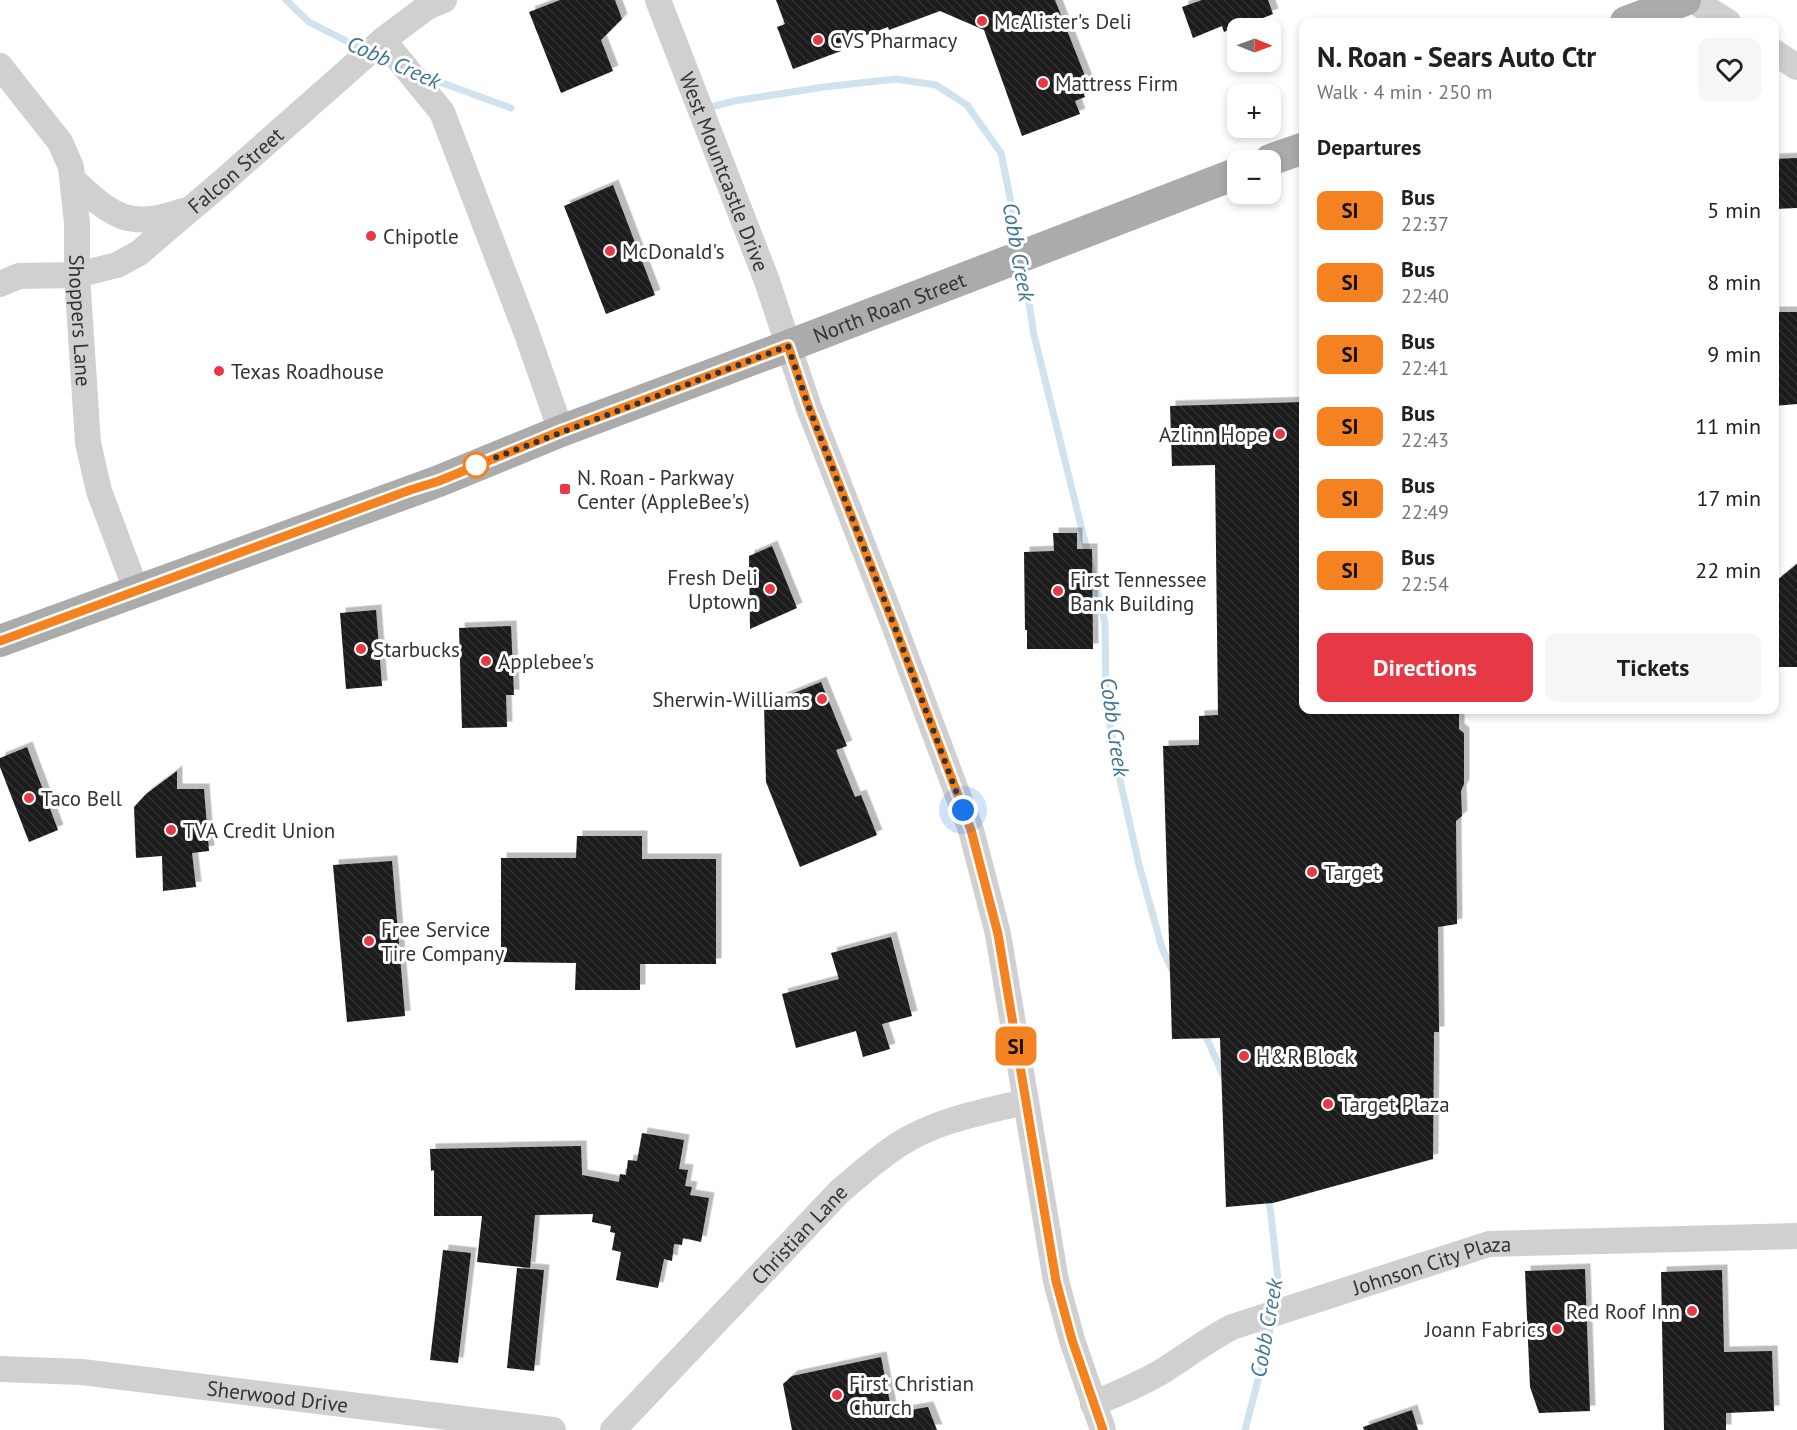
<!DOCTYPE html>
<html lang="en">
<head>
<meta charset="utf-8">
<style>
	:root { --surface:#fff; --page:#f6f6f6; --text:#202124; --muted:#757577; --accent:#e63946 }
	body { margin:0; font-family:"PT Sans",sans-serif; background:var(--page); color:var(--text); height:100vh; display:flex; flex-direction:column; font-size:22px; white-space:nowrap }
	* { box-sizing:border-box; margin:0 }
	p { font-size:20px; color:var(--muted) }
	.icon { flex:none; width:33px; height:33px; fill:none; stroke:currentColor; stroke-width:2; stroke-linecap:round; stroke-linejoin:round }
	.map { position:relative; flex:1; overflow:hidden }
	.drawer { position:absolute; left:1299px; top:18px; width:480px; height:696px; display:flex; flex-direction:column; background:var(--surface); border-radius:12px; box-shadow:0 3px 9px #0003 }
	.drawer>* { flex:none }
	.badge { padding:0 12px; border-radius:9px; font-size:21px; line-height:39px }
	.needle { width:39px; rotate:91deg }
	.buttons { position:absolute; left:1227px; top:18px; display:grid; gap:12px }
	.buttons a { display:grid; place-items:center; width:54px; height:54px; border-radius:12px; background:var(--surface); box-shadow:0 3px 9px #0003; font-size:30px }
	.you { position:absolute; width:30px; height:30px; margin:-15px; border:4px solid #fff; border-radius:50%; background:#1a73e8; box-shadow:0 0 0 9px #1a73e833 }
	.map>.badge { position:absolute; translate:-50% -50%; box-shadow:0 0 0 3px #fff }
	h2 { padding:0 18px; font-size:22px; line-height:54px }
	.round { display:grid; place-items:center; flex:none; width:63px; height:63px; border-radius:12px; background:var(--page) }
	.headline { display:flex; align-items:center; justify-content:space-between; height:102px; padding:0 18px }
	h1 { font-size:28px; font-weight:600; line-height:45px }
	.button { display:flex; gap:12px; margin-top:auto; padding:12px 18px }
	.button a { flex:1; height:69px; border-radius:12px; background:var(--accent); color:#fff; font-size:24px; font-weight:600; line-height:69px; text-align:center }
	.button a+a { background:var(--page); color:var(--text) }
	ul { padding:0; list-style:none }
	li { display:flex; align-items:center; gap:18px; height:72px; padding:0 18px }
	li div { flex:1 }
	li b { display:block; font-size:22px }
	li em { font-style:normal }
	li .badge { min-width:66px; font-weight:700; text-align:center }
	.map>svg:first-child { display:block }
</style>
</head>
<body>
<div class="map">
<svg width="1797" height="1430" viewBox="0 0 1797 1430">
	<defs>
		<pattern id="building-back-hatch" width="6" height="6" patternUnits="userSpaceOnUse" patternTransform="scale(1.5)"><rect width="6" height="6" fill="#1a1a1a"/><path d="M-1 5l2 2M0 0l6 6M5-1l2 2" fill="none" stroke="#333"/></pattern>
		<filter id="shadow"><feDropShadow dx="5.5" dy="-5.5" stdDeviation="0" flood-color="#0004"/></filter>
	</defs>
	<rect width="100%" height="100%" fill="#fff"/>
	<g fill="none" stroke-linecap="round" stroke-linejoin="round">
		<g stroke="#cfe2ee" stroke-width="7">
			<polyline points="286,0 309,22 364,50"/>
			<polyline points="423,76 511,108"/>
			<polyline points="707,108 734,101 824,87 896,79 936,85 967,105 1001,153 1020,247"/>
			<polyline points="1023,264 1034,335 1105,623 1106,701 1118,771 1139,865 1162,948 1173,972"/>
			<polyline points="1203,1030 1224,1077"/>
			<polyline points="1266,1195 1270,1207 1278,1279 1273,1309"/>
			<polyline points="1245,1430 1268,1342 1271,1320"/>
		</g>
	</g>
	<g fill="url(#building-back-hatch)" filter="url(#shadow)">
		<polygon points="560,0 615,0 622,19 601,40 613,71 561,93 529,12"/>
		<polygon points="776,0 1055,0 1087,81 1080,84 1085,97 1075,101 1080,114 1022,136 984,30 940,11 889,30 888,27 839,45 841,51 793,69 777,27 785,24"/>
		<polygon points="1202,0 1268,0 1273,14 1247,24 1248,28 1238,28 1238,43 1233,28 1224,32 1222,26 1193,38 1182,7"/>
		<polygon points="1797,158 1797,208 1774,209 1774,159"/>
		<polygon points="613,185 655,295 606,314 564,206"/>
		<polygon points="1774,312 1797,312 1797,404 1774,406"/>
		<polygon points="1304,402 1304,710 1459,711 1459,729 1464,733 1464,784 1461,791 1462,816 1456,821 1457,924 1438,927 1439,1032 1434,1032 1433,1159 1273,1203 1226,1207 1220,1038 1172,1039 1163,746 1199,745 1199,716 1218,715 1215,465 1172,466 1170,406"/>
		<polygon points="1053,533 1077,533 1077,549 1092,549 1093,649 1027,649 1027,630 1025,630 1024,552 1054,551"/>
		<polygon points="772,546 797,608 750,629 749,556"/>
		<polygon points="1797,564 1797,667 1779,667 1776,581"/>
		<polygon points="376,610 382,686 346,689 340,613"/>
		<polygon points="511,626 514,695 506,695 507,727 462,728 459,628"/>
		<polygon points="821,682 847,746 836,750 855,797 861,795 877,835 800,867 766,782 764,705"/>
		<polygon points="27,747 58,830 29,842 0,767 0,758"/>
		<polygon points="177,771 177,789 204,789 209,851 192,853 196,887 163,891 162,856 136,858 134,807 146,794"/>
		<polygon points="577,836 642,836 642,859 716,859 716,964 640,964 640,990 575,990 576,963 501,962 501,858 576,858"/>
		<polygon points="392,861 405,1016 347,1022 333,865"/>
		<polygon points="891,937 912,1016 882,1024 890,1049 863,1057 856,1031 796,1048 782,994 839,979 831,953"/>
		<polygon points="642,1133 684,1140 679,1169 688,1170 685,1186 692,1187 690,1195 709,1198 701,1242 683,1238 682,1245 674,1244 672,1261 664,1259 658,1288 616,1280 621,1252 612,1250 615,1233 610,1232 611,1226 592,1222 593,1214 535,1215 530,1268 477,1262 482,1216 434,1216 434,1170 431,1171 430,1149 581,1146 582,1175 619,1182 620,1174 626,1175 628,1160 637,1161"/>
		<polygon points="443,1250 471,1253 458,1363 430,1360"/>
		<polygon points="517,1268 544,1270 534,1371 507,1368"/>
		<polygon points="1585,1269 1590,1411 1539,1413 1530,1387 1525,1271"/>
		<polygon points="1722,1270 1724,1352 1772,1351 1774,1411 1726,1413 1726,1430 1664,1430 1661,1272"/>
		<polygon points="881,1357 892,1413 928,1407 937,1430 792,1430 783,1384 792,1376"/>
		<polygon points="1412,1410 1418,1430 1364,1430 1363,1427"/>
	</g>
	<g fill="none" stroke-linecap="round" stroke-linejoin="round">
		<g stroke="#d0d0d0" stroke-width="26">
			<path id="s1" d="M 658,0 L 767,281 L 809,408 L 894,625 L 971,830 L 998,934 L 1056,1281 L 1072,1340 L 1103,1430"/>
			<polyline points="1693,0 1728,22"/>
			<polyline points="383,40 442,112 527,334 561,431"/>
			<polyline points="1774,52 1797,67"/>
			<path id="s2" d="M 0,66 L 60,142 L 71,167 L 77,223 L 77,275 L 88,443 L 99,491 L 136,590"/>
			<path d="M 73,180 C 113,216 127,230 183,211"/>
			<path id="s3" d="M 0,284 L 19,276 L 77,275 L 117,265 L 139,253 L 220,184 L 383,40 L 427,7 L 444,0"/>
			<path id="s4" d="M 0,1369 L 82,1372 L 553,1430"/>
			<path id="s5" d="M 1093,1404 C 1116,1394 1139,1385 1161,1372 C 1185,1357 1207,1340 1232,1327 L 1489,1244 L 1797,1236"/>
			<path id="s6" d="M 613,1430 L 840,1191 C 859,1175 878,1158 898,1145 C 937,1120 982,1112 1025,1102"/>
		</g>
		<g stroke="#ababab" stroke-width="32">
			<polyline points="1626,22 1685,0"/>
			<polyline points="1270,160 1304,148"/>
			<path id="s7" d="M 0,641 L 439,481 L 561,431 L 788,346 L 1238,173"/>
		</g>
	</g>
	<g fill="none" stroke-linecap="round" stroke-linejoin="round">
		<g stroke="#fff" stroke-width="14">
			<polyline id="line" points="0,641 410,490 439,481 561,431 788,346 809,408 894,625 971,830 998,934 1056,1281 1072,1340 1103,1430"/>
		</g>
		<use href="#line" stroke="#f58220" stroke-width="9"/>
		<polyline stroke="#333" stroke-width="6" stroke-dasharray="0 10.8" points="476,465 788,346 809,408 894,625 963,810"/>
	</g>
	<g fill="#e63946" stroke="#fff" stroke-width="2">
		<circle cx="982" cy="21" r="6"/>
		<circle cx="818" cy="40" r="6"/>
		<circle cx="1043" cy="83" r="6"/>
		<circle cx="371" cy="236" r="6"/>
		<circle cx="610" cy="251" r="6"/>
		<circle cx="219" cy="371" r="6"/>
		<circle cx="1280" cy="434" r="6"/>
		<rect x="559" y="483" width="12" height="12" rx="3"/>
		<circle cx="770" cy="589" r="6"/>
		<circle cx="1058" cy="591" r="6"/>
		<circle cx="361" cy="649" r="6"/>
		<circle cx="486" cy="661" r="6"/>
		<circle cx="822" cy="699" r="6"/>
		<circle cx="29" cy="798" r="6"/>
		<circle cx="171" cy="830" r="6"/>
		<circle cx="1312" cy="872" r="6"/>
		<circle cx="369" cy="941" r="6"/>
		<circle cx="1244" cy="1056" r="6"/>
		<circle cx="1328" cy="1104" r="6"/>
		<circle cx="1692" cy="1311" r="6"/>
		<circle cx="1557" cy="1329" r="6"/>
		<circle cx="837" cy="1395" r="6"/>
	</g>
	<circle fill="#fff" stroke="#f58220" stroke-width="3" cx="476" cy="465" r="12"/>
	<g text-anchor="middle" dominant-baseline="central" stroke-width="6" stroke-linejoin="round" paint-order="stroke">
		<g font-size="21" fill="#333" stroke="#fff" text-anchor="start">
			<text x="994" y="21">McAlister's Deli</text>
			<text x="830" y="40">CVS Pharmacy</text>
			<text x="1055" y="83">Mattress Firm</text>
			<text x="383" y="236">Chipotle</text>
			<text x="622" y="251">McDonald's</text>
			<text x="231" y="371">Texas Roadhouse</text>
			<text x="1268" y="434" text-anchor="end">Azlinn Hope</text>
			<text x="577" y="477">N. Roan - Parkway<tspan x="577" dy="24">Center (AppleBee's)</tspan></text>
			<text x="758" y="577" text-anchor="end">Fresh Deli<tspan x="758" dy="24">Uptown</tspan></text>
			<text x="1070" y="579">First Tennessee<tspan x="1070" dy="24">Bank Building</tspan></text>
			<text x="373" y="649">Starbucks</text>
			<text x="498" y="661">Applebee's</text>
			<text x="810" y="699" text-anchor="end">Sherwin-Williams</text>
			<text x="41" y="798">Taco Bell</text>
			<text x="183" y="830">TVA Credit Union</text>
			<text x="1324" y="872">Target</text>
			<text x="381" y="929">Free Service<tspan x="381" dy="24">Tire Company</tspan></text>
			<text x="1256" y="1056">H&amp;R Block</text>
			<text x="1340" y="1104">Target Plaza</text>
			<text x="1680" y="1311" text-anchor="end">Red Roof Inn</text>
			<text x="1545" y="1329" text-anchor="end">Joann Fabrics</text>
			<text x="849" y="1383">First Christian<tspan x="849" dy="24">Church</tspan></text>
		</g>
		<g font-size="21" fill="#333" stroke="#fff">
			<text stroke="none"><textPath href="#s3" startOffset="272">Falcon Street</textPath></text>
			<text stroke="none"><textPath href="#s1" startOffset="184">West Mountcastle Drive</textPath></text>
			<text stroke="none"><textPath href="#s7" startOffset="950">North Roan Street</textPath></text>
			<text stroke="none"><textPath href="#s2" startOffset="278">Shoppers Lane</textPath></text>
			<text stroke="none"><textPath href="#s6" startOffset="270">Christian Lane</textPath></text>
			<text stroke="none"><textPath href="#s5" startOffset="369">Johnson City Plaza</textPath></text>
			<text stroke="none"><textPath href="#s4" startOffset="279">Sherwood Drive</textPath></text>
		</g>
		<g font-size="22" font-style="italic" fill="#3f7597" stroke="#fff">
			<text transform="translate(394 62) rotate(24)">Cobb Creek</text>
			<text transform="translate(1019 252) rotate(80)">Cobb Creek</text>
			<text transform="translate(1115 727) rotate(82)">Cobb Creek</text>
			<text transform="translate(1266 1328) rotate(-80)">Cobb Creek</text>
		</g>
	</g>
</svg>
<div class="buttons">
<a><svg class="needle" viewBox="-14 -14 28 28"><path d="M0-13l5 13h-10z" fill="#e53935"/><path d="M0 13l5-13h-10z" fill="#757577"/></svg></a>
<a>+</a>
<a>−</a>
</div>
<div class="you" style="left:963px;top:810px"></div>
<b class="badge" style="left:1016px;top:1046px;background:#f58220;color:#111">SI</b>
<section class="drawer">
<div class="headline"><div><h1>N. Roan - Sears Auto Ctr</h1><p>Walk · 4 min · 250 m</p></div><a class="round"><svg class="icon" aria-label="heart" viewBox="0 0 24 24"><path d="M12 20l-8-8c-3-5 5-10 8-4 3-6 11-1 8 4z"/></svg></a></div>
<h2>Departures</h2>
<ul>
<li><span class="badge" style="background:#f58220;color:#111">SI</span><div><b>Bus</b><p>22:37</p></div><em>5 min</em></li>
<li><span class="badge" style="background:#f58220;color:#111">SI</span><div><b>Bus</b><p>22:40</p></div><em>8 min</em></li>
<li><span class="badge" style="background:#f58220;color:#111">SI</span><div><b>Bus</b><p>22:41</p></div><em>9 min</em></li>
<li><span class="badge" style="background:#f58220;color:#111">SI</span><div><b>Bus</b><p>22:43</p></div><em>11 min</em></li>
<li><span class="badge" style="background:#f58220;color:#111">SI</span><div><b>Bus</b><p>22:49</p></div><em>17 min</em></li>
<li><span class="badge" style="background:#f58220;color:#111">SI</span><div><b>Bus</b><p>22:54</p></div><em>22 min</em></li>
</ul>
<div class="button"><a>Directions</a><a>Tickets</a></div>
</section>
</div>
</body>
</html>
